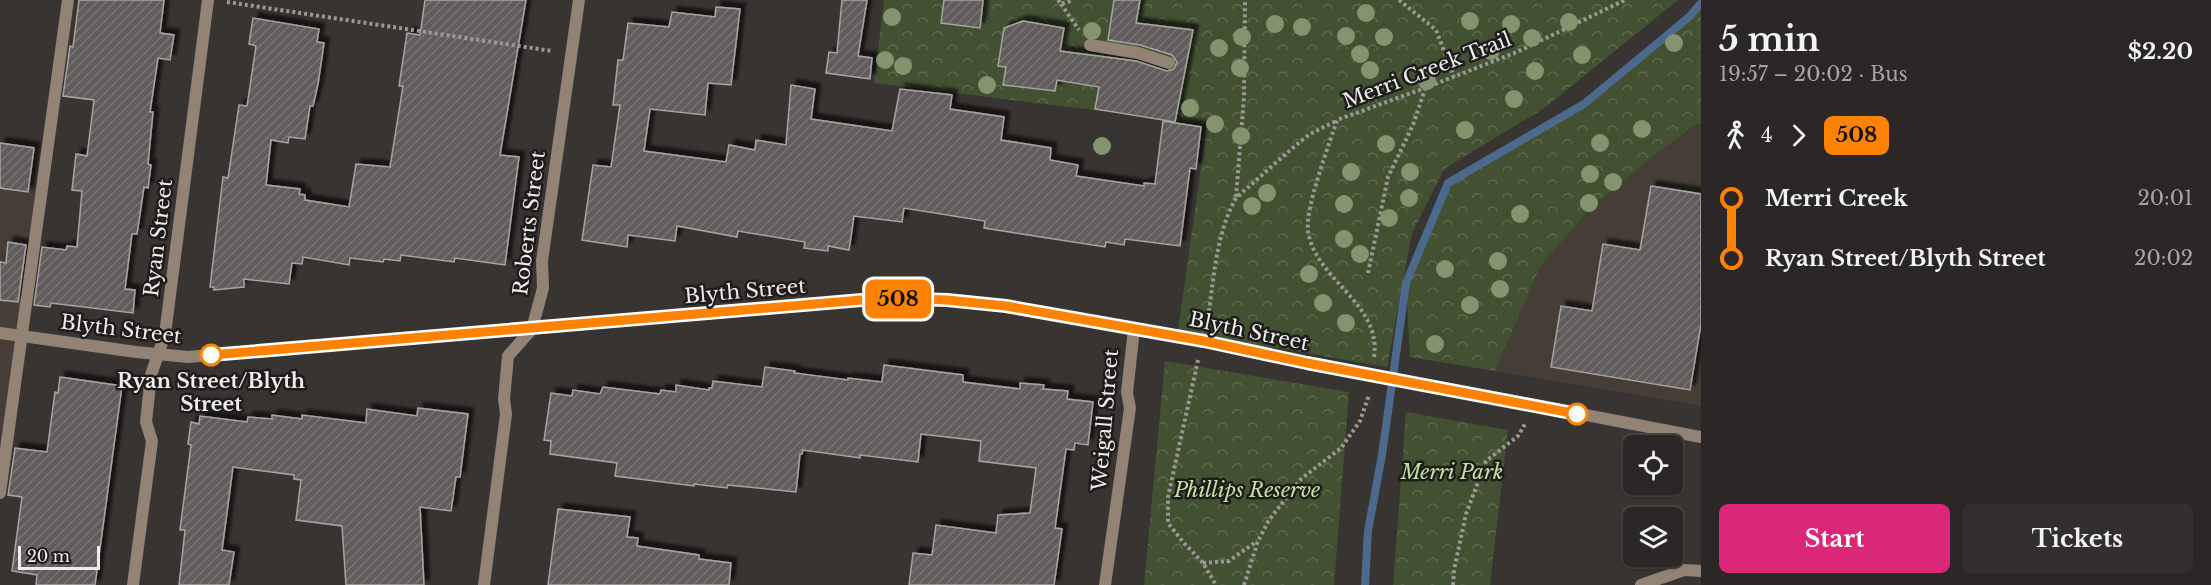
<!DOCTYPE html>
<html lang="en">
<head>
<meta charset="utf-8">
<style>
	:root { --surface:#2a2726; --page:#322f2e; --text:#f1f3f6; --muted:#a5a5a7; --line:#464443; --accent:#db2777 }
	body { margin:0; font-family:"Libre Baskerville",serif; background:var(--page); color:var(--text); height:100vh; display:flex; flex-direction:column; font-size:22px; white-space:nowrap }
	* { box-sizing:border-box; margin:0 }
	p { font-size:20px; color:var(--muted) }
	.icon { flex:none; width:33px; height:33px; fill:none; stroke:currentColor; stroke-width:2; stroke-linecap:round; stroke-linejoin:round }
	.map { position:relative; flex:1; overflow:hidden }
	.panel { display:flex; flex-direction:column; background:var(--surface); width:510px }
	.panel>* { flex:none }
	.badge { padding:0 12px; border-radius:9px; font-size:21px; line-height:39px }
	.buttons { position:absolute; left:1623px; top:435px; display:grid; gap:12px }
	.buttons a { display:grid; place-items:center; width:60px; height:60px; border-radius:9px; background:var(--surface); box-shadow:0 2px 4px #0004,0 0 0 2px var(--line); font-size:30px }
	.scale { position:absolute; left:18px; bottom:15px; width:82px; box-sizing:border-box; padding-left:6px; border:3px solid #efedeb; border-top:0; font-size:16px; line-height:21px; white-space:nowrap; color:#efedeb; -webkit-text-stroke:4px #1e1c1b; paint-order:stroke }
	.map>.badge { position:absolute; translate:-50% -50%; box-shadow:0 0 0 3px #fff }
	.legs { display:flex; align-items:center; gap:9px; height:66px; padding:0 18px; font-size:20px }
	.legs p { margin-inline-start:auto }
	.head { display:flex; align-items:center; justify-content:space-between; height:102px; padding:0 18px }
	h1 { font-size:33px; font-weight:800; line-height:45px }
	.button { display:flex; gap:12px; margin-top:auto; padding:12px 18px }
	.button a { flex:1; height:69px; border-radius:9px; background:var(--accent); color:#fff; font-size:24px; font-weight:800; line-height:69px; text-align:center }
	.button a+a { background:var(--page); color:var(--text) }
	ul { padding:0 18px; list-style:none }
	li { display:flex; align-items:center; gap:21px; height:60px; font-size:22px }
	li i { display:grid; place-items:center; width:9px; height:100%; margin:0 8px; background:currentColor }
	li i::after { content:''; width:15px; height:15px; margin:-8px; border:4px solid; border-radius:50%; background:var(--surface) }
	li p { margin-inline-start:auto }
	li:first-child i { background:linear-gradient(#0000 50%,currentColor 0) }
	li:last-child i { background:linear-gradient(currentColor 50%,#0000 0) }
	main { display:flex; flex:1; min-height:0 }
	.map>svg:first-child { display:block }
</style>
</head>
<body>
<main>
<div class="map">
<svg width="1701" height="585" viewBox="0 0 1701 585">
	<defs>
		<pattern id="forest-crowns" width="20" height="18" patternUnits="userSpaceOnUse" patternTransform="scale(1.5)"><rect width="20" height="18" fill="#425132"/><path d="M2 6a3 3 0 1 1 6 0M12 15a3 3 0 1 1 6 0" fill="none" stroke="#5e6a50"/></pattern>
		<pattern id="building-hatch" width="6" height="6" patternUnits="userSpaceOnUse" patternTransform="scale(1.5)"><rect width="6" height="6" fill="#615c5b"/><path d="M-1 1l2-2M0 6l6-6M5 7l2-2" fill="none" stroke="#787473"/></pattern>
		<filter id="shadow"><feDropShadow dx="5.5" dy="-5.5" stdDeviation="1.5" flood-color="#0009"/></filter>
	</defs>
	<rect width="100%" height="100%" fill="#383432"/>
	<g fill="#463e36">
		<polygon points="1698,124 1701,124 1701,406 1495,371 1541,265 1594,205 1647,161"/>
		<polygon points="0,188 35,193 0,487"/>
	</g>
	<g fill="url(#forest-crowns)">
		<polygon points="884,0 1678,0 1543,109 1444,169 1412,233 1387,367 1178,331 1207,124 874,83"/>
		<polygon points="1701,3 1701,124 1697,124 1647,161 1594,205 1541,265 1495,371 1410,357 1406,283 1448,183 1584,104 1689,17"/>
		<polygon points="1165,361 1349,392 1334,585 1144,585"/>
		<polygon points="1406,412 1508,430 1490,585 1393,585"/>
	</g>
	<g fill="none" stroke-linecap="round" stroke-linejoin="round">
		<polyline stroke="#4b6a8d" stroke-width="8" points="1365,585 1368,531 1382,455 1406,283 1448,183 1584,104 1689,17 1701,3"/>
	</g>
	<g fill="url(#building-hatch)" stroke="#a9a4a3" stroke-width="1.5" filter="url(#shadow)">
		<polygon points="79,0 164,0 160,33 174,35 170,60 158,58 150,112 153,112 148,164 151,165 148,188 144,187 137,234 132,234 125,289 135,290 133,313 51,303 50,307 34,305 42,247 66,250 67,246 77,247 82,191 72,190 76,154 87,156 94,100 63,96 70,46 73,47"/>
		<polygon points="425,0 526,0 500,155 519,157 505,265 455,258 454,262 401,255 400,261 384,259 383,262 350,258 349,265 303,257 302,264 292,263 289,284 244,279 244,287 214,290 214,287 210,287 223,177 228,178 239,105 247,106 256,46 249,44 253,18 319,29 317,42 324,43 318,84 313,106 310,106 305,139 289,137 288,143 271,140 266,185 300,189 299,194 305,195 305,200 349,207 356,164 390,167 403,86 399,86 407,33 420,35"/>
		<polygon points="842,0 867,0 858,56 872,58 870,79 826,73 829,52 837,53"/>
		<polygon points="944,0 983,0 980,28 941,23"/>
		<polygon points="1114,0 1140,0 1136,23 1193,30 1175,122 1095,109 1099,87 1057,80 1055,91 1003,85 1006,67 998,66 1004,28 1023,21 1064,28 1060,51 1136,61 1167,71 1174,69 1177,62 1172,55 1140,45 1108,40"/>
		<polygon points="716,7 740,9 731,85 708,83 705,115 650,109 644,151 726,162 729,145 755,150 756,140 786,145 791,85 815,89 811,119 892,131 900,89 952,95 950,109 1004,117 1001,140 1051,148 1050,160 1078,165 1076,176 1144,186 1144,183 1155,184 1163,121 1201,127 1196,169 1190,168 1180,246 1125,239 1124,245 1106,242 1105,247 984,228 985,221 904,208 902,222 854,216 849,250 828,246 828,251 804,248 805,242 738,231 737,237 677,226 675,241 628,235 627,247 582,240 593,165 611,167 620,105 613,105 618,60 623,60 628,23 669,27 672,12 715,17"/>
		<polygon points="0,143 34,148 28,192 0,188"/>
		<polygon points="1651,186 1701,194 1701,324 1690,390 1551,367 1561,306 1592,311 1603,244 1640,250"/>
		<polygon points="8,242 26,245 18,302 0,300 0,262 6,263"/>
		<polygon points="884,365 963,375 963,382 1020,389 1020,383 1044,385 1043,389 1068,391 1067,399 1093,402 1088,445 1075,443 1074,450 1066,449 1055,528 1062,529 1054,585 909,585 913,553 932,555 936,525 996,533 998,515 1030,513 1036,468 979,461 981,441 921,434 918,462 860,455 860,458 803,450 802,454 800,454 796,492 728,485 727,488 694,484 694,486 615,476 617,463 550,454 551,441 544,440 551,393 572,396 573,390 600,394 603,387 660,394 661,390 676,392 676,385 709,390 709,388 712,388 713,381 762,387 765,367 795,371 794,373 848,380 848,378 882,382"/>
		<polygon points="60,377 122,386 95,585 36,585 37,575 12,571 22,497 8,495 15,448 47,452 55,392 58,393"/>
		<polygon points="418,408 468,414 460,477 456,477 451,511 420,507 424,585 346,585 342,526 296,520 301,480 294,479 294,475 233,467 222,550 234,552 229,585 179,585 185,530 180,530 191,445 188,444 191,422 199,424 200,416 247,422 248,417 272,419 272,415 302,419 302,415 366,423 367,409 417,416"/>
		<polygon points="558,509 630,517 627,537 638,538 637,546 699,555 699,559 731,563 729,585 548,585"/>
	</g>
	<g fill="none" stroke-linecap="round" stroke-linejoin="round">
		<g stroke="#9b9896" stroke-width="4" stroke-dasharray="3 3" stroke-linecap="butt">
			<polyline points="1058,0 1061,4 1073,0"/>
			<polyline points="1399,0 1436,30 1454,77"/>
			<polyline points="227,2 552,51"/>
			<polyline points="1061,4 1079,30"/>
			<polyline points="1236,197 1244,97 1245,0"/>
			<polyline points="1368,273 1388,177 1413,125 1425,89"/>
			<path d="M 1207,323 C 1214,282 1215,235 1236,198 L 1296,145 L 1310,134 L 1336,121"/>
			<path d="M 1374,357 C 1382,303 1315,280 1308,231 C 1305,208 1329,145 1337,120 L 1425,88 L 1517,52 L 1625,0"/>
			<polyline points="1198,360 1168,497 1168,523 1183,542 1203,563 1216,585"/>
			<polyline points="1203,563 1229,561 1257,541"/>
			<polyline points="1244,585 1258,541 1269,520 1301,479 1341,448 1360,421 1369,395"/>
			<polyline points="1453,585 1454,570 1466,514 1486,461 1518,436 1525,424"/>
		</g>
		<g stroke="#938374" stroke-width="12">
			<polyline points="1090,45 1138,53 1169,63"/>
			<polyline points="0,493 68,0"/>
		</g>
		<g stroke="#938374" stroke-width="12">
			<polyline points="133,585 152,441 146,422 151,375 165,334 208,0"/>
			<polyline points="484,585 506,414 504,399 508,356 532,329 543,288 542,261 579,0"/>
			<polyline points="1105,585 1130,408 1127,392 1134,329"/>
			<polyline points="1641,585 1684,570 1701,571"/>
		</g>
		<g stroke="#938374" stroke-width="12">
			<polyline points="0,333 136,352 188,357 885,298 947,300 1006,306 1204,341 1307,363"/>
			<polyline points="1487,396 1701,437"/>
		</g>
		<polyline stroke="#938374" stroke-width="12" points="1307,363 1487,396"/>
	</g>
	<g fill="#84946e">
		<circle cx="1366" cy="13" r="9"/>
		<circle cx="892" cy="17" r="9"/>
		<circle cx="1470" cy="21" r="9"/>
		<circle cx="1569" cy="22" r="9"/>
		<circle cx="1275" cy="24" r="9"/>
		<circle cx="1511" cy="24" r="9"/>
		<circle cx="1302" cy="27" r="9"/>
		<circle cx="1092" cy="31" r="9"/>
		<circle cx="1346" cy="36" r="9"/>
		<circle cx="1242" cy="37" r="9"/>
		<circle cx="1384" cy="37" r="9"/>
		<circle cx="1532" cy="38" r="9"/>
		<circle cx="1674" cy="43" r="9"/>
		<circle cx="1219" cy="48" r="9"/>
		<circle cx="1491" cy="51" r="9"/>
		<circle cx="1360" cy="54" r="9"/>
		<circle cx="1582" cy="55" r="9"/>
		<circle cx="885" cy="60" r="9"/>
		<circle cx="903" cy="66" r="9"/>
		<circle cx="1240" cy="68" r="9"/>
		<circle cx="1370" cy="70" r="9"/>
		<circle cx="1535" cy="71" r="9"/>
		<circle cx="1427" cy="81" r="9"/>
		<circle cx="987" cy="85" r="9"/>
		<circle cx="1514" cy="99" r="9"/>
		<circle cx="1190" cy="108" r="9"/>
		<circle cx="1215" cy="124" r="9"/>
		<circle cx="1642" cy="129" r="9"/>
		<circle cx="1465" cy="130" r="9"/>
		<circle cx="1241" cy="136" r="9"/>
		<circle cx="1600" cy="143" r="9"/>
		<circle cx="1386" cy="144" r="9"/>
		<circle cx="1102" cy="146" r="9"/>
		<circle cx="1351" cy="172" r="9"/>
		<circle cx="1410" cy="172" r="9"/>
		<circle cx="1590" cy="174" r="9"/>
		<circle cx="1613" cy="182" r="9"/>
		<circle cx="1267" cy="193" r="9"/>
		<circle cx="1409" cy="198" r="9"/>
		<circle cx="1589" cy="203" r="9"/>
		<circle cx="1344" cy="204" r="9"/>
		<circle cx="1252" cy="206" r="9"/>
		<circle cx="1520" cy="214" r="9"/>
		<circle cx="1389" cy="218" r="9"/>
		<circle cx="1344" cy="239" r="9"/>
		<circle cx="1360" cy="254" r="9"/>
		<circle cx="1498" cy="261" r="9"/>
		<circle cx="1445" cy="269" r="9"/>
		<circle cx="1309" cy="274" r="9"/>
		<circle cx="1500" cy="289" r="9"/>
		<circle cx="1323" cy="303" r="9"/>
		<circle cx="1470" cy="305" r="9"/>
		<circle cx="1346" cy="323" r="9"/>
		<circle cx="1435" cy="344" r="9"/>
	</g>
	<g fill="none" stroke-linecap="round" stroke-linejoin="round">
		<g stroke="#fff" stroke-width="14">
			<polyline id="line-1" points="211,355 885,298 947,300 1006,306 1204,341 1307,363 1577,414"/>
		</g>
		<use href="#line-1" stroke="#ff8200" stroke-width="9"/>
	</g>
	<g fill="#fff" stroke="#ff8200" stroke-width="3">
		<circle cx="211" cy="355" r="10"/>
		<circle cx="1577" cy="414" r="10"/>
	</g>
	<g text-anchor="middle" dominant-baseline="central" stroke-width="5" stroke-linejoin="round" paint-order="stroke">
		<g font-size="20" fill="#efedeb" stroke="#1e1c1b">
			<text transform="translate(1427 70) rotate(-21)">Merri Creek Trail</text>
			<text transform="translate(529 223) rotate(-83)">Roberts Street</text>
			<text transform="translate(158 238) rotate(-83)">Ryan Street</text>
			<text transform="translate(745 291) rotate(-5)">Blyth Street</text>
			<text transform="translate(121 329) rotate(7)">Blyth Street</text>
			<text transform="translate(1249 331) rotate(12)">Blyth Street</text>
			<text transform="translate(1105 420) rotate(-85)">Weigall Street</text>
		</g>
		<g font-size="20" font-weight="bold" fill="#efedeb" stroke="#1e1c1b">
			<text x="211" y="381">Ryan Street/Blyth<tspan x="211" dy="23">Street</tspan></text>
		</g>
		<g font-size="20" font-style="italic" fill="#c2e39f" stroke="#1e1c1b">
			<text x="1452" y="472">Merri Park</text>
			<text x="1247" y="490">Phillips Reserve</text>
		</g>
	</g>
</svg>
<div class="buttons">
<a><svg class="icon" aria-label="locate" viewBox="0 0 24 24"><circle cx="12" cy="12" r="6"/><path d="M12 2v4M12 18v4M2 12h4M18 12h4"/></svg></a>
<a><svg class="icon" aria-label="layers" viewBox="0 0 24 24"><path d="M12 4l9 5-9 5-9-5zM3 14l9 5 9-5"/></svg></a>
</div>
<div class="scale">20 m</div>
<b class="badge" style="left:898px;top:299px;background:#ff8200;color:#111">508</b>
</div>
<section class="panel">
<div class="head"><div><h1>5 min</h1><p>19:57 – 20:02 · Bus</p></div><b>$2.20</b></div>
<div class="legs"><svg class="icon" aria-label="walk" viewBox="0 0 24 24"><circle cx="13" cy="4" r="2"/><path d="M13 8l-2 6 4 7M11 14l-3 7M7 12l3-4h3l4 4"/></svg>4<svg class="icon" aria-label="forward" viewBox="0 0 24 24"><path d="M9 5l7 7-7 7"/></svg><b class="badge" style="background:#ff8200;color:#111">508</b></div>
<ul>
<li><i style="color:#ff8200"></i><b>Merri Creek</b><p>20:01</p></li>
<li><i style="color:#ff8200"></i><b>Ryan Street/Blyth Street</b><p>20:02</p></li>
</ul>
<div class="button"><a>Start</a><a>Tickets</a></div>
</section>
</main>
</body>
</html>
